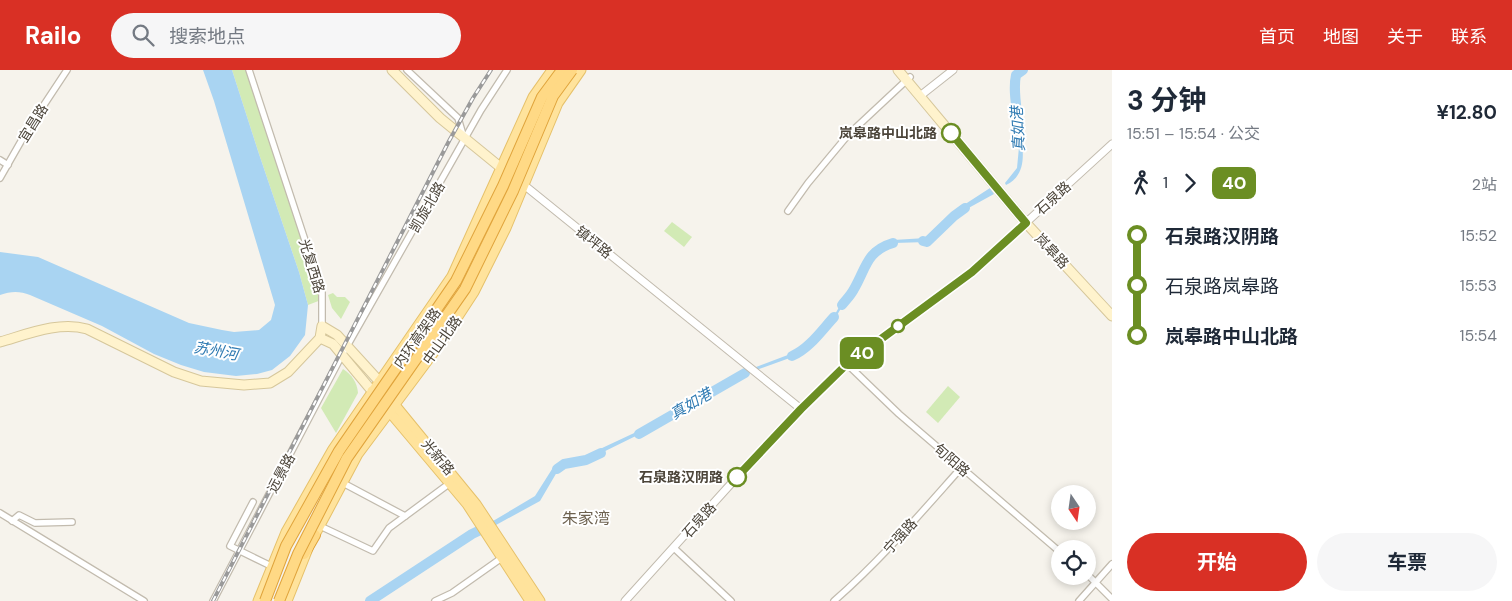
<!DOCTYPE html>
<html lang="zh">
<head>
<meta charset="utf-8">
<style>
	:root { --surface:#fff; --page:#f6f6f7; --text:#1f2937; --muted:#747a83; --accent:#d93025 }
	body { margin:0; font-family:"DM Sans","Noto Sans SC",sans-serif; background:var(--page); color:var(--text); height:100vh; display:flex; flex-direction:column; font-size:19px; white-space:nowrap }
	* { box-sizing:border-box; margin:0 }
	p { font-size:16px; color:var(--muted) }
	.icon { flex:none; width:28px; height:28px; fill:none; stroke:currentColor; stroke-width:2; stroke-linecap:round; stroke-linejoin:round }
	.map { position:relative; flex:1; overflow:hidden }
	.sheet { display:flex; flex-direction:column; background:var(--surface); width:400px }
	.sheet>* { flex:none }
	.badge { padding:0 10px; border-radius:8px; font-size:18px; line-height:32px }
	.needle { width:32px; rotate:167deg }
	.controls { position:absolute; left:1051px; top:415px; display:grid; gap:10px }
	.controls a { display:grid; place-items:center; width:45px; height:45px; border-radius:50%; background:var(--surface); box-shadow:0 2px 8px #0003; font-size:25px }
	.map>.badge { position:absolute; translate:-50% -50%; box-shadow:0 0 0 2px #fff }
	.legs { display:flex; align-items:center; gap:8px; height:55px; padding:0 15px; font-size:16px }
	.legs p { margin-inline-start:auto }
	.head { display:flex; align-items:center; justify-content:space-between; height:85px; padding:0 15px }
	h1 { font-size:28px; font-weight:700; line-height:38px }
	.primary-button { display:flex; gap:10px; margin-top:auto; padding:10px 15px }
	.primary-button a { flex:1; height:58px; border-radius:30px; background:var(--accent); color:#fff; font-size:20px; font-weight:700; line-height:58px; text-align:center }
	.primary-button a+a { background:var(--page); color:var(--text) }
	ul { padding:0 15px; list-style:none }
	li { display:flex; align-items:center; gap:18px; height:50px; font-size:19px }
	li i { display:grid; place-items:center; width:8px; height:100%; margin:0 6px; background:currentColor }
	li i::after { content:''; width:12px; height:12px; margin:-6px; border:4px solid; border-radius:50%; background:var(--surface) }
	li p { margin-inline-start:auto }
	li:first-child i { background:linear-gradient(#0000 50%,currentColor 0) }
	li:last-child i { background:linear-gradient(currentColor 50%,#0000 0) }
	header { display:flex; align-items:center; gap:30px; box-sizing:border-box; height:70px; padding:0 25px; background:var(--accent); color:#fff }
	header strong { font-size:24px }
	nav { display:flex; gap:28px; margin-inline-start:auto; font-size:18px }
	.search { width:350px; height:45px; background:var(--page); display:flex; align-items:center; gap:12px; box-sizing:border-box; padding:0 18px; border-radius:28px; color:var(--muted); font-size:19px }
	main { display:flex; flex:1; min-height:0 }
	.map>svg:first-child { display:block }
</style>
</head>
<body>
<header>
<strong>Railo</strong>
<div class="search"><svg class="icon" aria-label="search" viewBox="0 0 24 24"><circle cx="10" cy="10" r="6"/><path d="M15 15l6 6"/></svg>搜索地点</div>
<nav><a>首页</a><a>地图</a><a>关于</a><a>联系</a></nav>
</header>
<main>
<div class="map">
<svg width="1112" height="531" viewBox="0 0 1112 531">
	<rect width="100%" height="100%" fill="#f6f3ec"/>
	<g fill="#d2eab5">
		<polygon points="232,0 247,0 321,230 308,235 299,202 259,84"/>
		<polygon points="672,152 692,167 684,177 664,161"/>
		<polygon points="333,223 337,227 345,227 350,232 341,249 332,238 328,225"/>
		<path d="M 343,299 C 352,305 357,312 358,323 L 336,363 L 321,338 Z"/>
		<polygon points="948,316 960,327 938,353 926,342"/>
	</g>
	<g fill="#a9d4f2">
		<path d="M 203,0 L 232,0 L 259,84 L 299,202 L 308,235 L 305,265 L 290,286 L 272,300 L 257,304 L 236,306 L 204,302 L 181,295 L 154,284 L 102,256 L 30,225 C 20,221 11,221 0,225 L 0,182 L 38,187 L 189,253 L 222,260 L 234,262 L 259,260 L 271,250 L 275,235 L 214,31 Z"/>
		<path d="M 1017,0 L 1027,0 C 994,24 1048,95 1006,115 L 1005,113 L 1017,98 L 1019,77 L 1010,14 L 1012,4 Z"/>
		<polygon points="990,118 994,124 954,146 927,172 894,173 874,181 836,247 814,272 798,285 734,308 648,360 589,389 568,393 557,402 540,431 496,455 493,451 535,426 554,396 563,390 585,386 647,357 732,306 801,280 813,270 834,246 872,179 893,170 926,168 953,142"/>
	</g>
	<g fill="none" stroke-linecap="round" stroke-linejoin="round">
		<g stroke="#a9d4f2" stroke-width="10">
			<path d="M 1019,65 C 1019,45 1012,24 1016,5 L 1023,0"/>
			<polyline points="923,171 927,172 954,146 965,138"/>
			<path d="M 842,235 C 846,230 851,225 854,219 C 866,199 866,181 893,173"/>
			<path d="M 792,286 C 809,279 822,260 834,247"/>
			<polyline points="639,364 745,303"/>
			<polyline points="557,399 564,394 586,390 601,383"/>
			<polyline points="370,531 472,464 491,455"/>
		</g>
		<g stroke="#c2bbae" stroke-width="8">
			<g id="minor">
				<polyline points="249,0 322,222 322,256"/>
				<polyline points="407,0 458,48 463,65"/>
				<polyline points="0,90 8,95"/>
				<polyline points="0,108 28,59 67,0"/>
				<polyline points="788,141 808,113 848,65 910,7"/>
				<polyline points="847,294 899,344 1060,482"/>
				<polyline points="343,413 405,446"/>
				<polyline points="253,432 230,476 271,496"/>
				<polyline points="0,443 144,531"/>
				<polyline points="12,451 19,445 35,453 72,452"/>
				<polyline points="320,456 373,481 389,458 450,413"/>
				<polyline points="674,478 731,531"/>
				<polyline points="1088,505 1112,529"/>
				<polyline points="213,531 342,285 481,40 507,0"/>
				<polyline points="435,531 452,523 503,487"/>
				<path d="M 834,531 C 881,490 920,444 961,398"/>
				<polyline points="1079,531 1112,494"/>
			</g>
		</g>
		<g stroke="#c2bbae" stroke-width="9">
			<g id="tertiary">
				<polyline points="920,26 953,0"/>
				<polyline points="524,115 801,339"/>
				<polyline points="625,531 738,406 801,339 847,294 972,202 1112,74"/>
			</g>
		</g>
		<g stroke="#d6c79b" stroke-width="11">
			<g id="secondary">
				<polyline points="392,0 440,48 505,101"/>
				<polyline points="898,0 1026,153 1112,246"/>
				<polyline points="320,268 333,274 372,321"/>
				<path d="M 0,272 C 28,264 59,251 87,259 L 174,302 L 201,311 L 244,315 L 270,313 L 288,302 L 320,268 L 322,256 L 337,265 L 379,311"/>
			</g>
		</g>
		<g stroke="#e6c16a" stroke-width="11">
			<g id="primary">
				<polyline points="379,312 395,335 476,434 540,531"/>
				<polyline points="372,321 467,434 530,531"/>
				<polyline points="258,531 286,462 333,379 452,206 533,27 552,0"/>
				<polyline points="287,531 309,476 358,384 440,274 474,222 506,158 558,33 581,0"/>
			</g>
		</g>
		<g stroke="#e0a43c" stroke-width="12">
			<polyline id="trunk" points="304,484 315,465"/>
		</g>
		<use href="#minor" stroke="#fff" stroke-width="5.5"/>
		<use href="#tertiary" stroke="#fff" stroke-width="7"/>
		<use href="#secondary" stroke="#fff3cd" stroke-width="9"/>
		<use href="#primary" stroke="#ffe39c" stroke-width="9"/>
		<use href="#trunk" stroke="#ffd985" stroke-width="10"/>
		<g stroke="#9a9a9a" stroke-width="4">
			<polyline id="rail" points="213,531 449,71 473,28 491,0"/>
		</g>
		<use href="#rail" stroke="#fff" stroke-width="2" stroke-dasharray="5.5" stroke-linecap="butt"/>
		<g stroke="#e0a43c" stroke-width="12" stroke-linecap="butt">
			<g id="trunk-bridge">
				<polyline points="265,531 286,476 339,381 456,211 503,116 542,27 562,0"/>
				<polyline points="279,531 298,484 347,388 465,219 513,121 553,26 572,0"/>
			</g>
		</g>
		<use href="#trunk-bridge" stroke="#ffd985" stroke-width="10"/>
	</g>
	<g fill="none" stroke-linecap="round" stroke-linejoin="round">
		<g stroke="#fff" stroke-width="11">
			<polyline id="line-1" points="737,407 801,339 847,294 972,202 1026,153 951,63"/>
		</g>
		<use href="#line-1" stroke="#6b8e23" stroke-width="8"/>
	</g>
	<g fill="#fff" stroke="#6b8e23" stroke-width="2.5">
		<circle cx="951" cy="63" r="9"/>
		<circle cx="898" cy="256" r="6"/>
		<circle cx="737" cy="407" r="9"/>
	</g>
	<g text-anchor="middle" dominant-baseline="central" stroke-width="4" stroke-linejoin="round" paint-order="stroke">
		<g font-size="14" fill="#4b4439" stroke="#fff">
			<text transform="translate(33 53) rotate(-58)">宜昌路</text>
			<text transform="translate(1053 128) rotate(-42)">石泉路</text>
			<text transform="translate(427 137) rotate(-60)">凯旋北路</text>
			<text transform="translate(594 172) rotate(39)">镇坪路</text>
			<text transform="translate(1052 181) rotate(47)">岚皋路</text>
			<text transform="translate(312 196) rotate(73)">光复西路</text>
			<text transform="translate(417 268) rotate(-55)">内环高架路</text>
			<text transform="translate(442 270) rotate(-55)">中山北路</text>
			<text transform="translate(438 387) rotate(50)">光新路</text>
			<text transform="translate(952 390) rotate(41)">旬阳路</text>
			<text transform="translate(281 403) rotate(-62)">远景路</text>
			<text transform="translate(699 450) rotate(-48)">石泉路</text>
			<text transform="translate(900 466) rotate(-48)">宁强路</text>
		</g>
		<g font-size="14" font-weight="bold" fill="#4b4439" stroke="#fff" text-anchor="end">
			<text x="937" y="63">岚皋路中山北路</text>
			<text x="723" y="407">石泉路汉阴路</text>
		</g>
		<g font-size="15" font-style="italic" fill="#2e7ab2" stroke="#fff">
			<text transform="translate(1018 59) rotate(-93)">真如港</text>
			<text transform="translate(216 281) rotate(10)">苏州河</text>
			<text transform="translate(691 334) rotate(-31)">真如港</text>
		</g>
		<g font-size="16" fill="#6e6250" stroke="#fff">
			<text x="586" y="448">朱家湾</text>
		</g>
	</g>
</svg>
<div class="controls">
<a><svg class="needle" viewBox="-14 -14 28 28"><path d="M0-13l5 13h-10z" fill="#e53935"/><path d="M0 13l5-13h-10z" fill="#747a83"/></svg></a>
<a><svg class="icon" aria-label="locate" viewBox="0 0 24 24"><circle cx="12" cy="12" r="6"/><path d="M12 2v4M12 18v4M2 12h4M18 12h4"/></svg></a>
</div>
<b class="badge" style="left:862px;top:283px;background:#6b8e23;color:#fff">40</b>
</div>
<section class="sheet">
<div class="head"><div><h1>3 分钟</h1><p>15:51 – 15:54 · 公交</p></div><b>¥12.80</b></div>
<div class="legs"><svg class="icon" aria-label="walk" viewBox="0 0 24 24"><circle cx="13" cy="4" r="2"/><path d="M13 8l-2 6 4 7M11 14l-3 7M7 12l3-4h3l4 4"/></svg>1<svg class="icon" aria-label="forward" viewBox="0 0 24 24"><path d="M9 5l7 7-7 7"/></svg><b class="badge" style="background:#6b8e23;color:#fff">40</b><p>2站</p></div>
<ul>
<li><i style="color:#6b8e23"></i><b>石泉路汉阴路</b><p>15:52</p></li>
<li><i style="color:#6b8e23"></i><span>石泉路岚皋路</span><p>15:53</p></li>
<li><i style="color:#6b8e23"></i><b>岚皋路中山北路</b><p>15:54</p></li>
</ul>
<div class="primary-button"><a>开始</a><a>车票</a></div>
</section>
</main>
</body>
</html>
